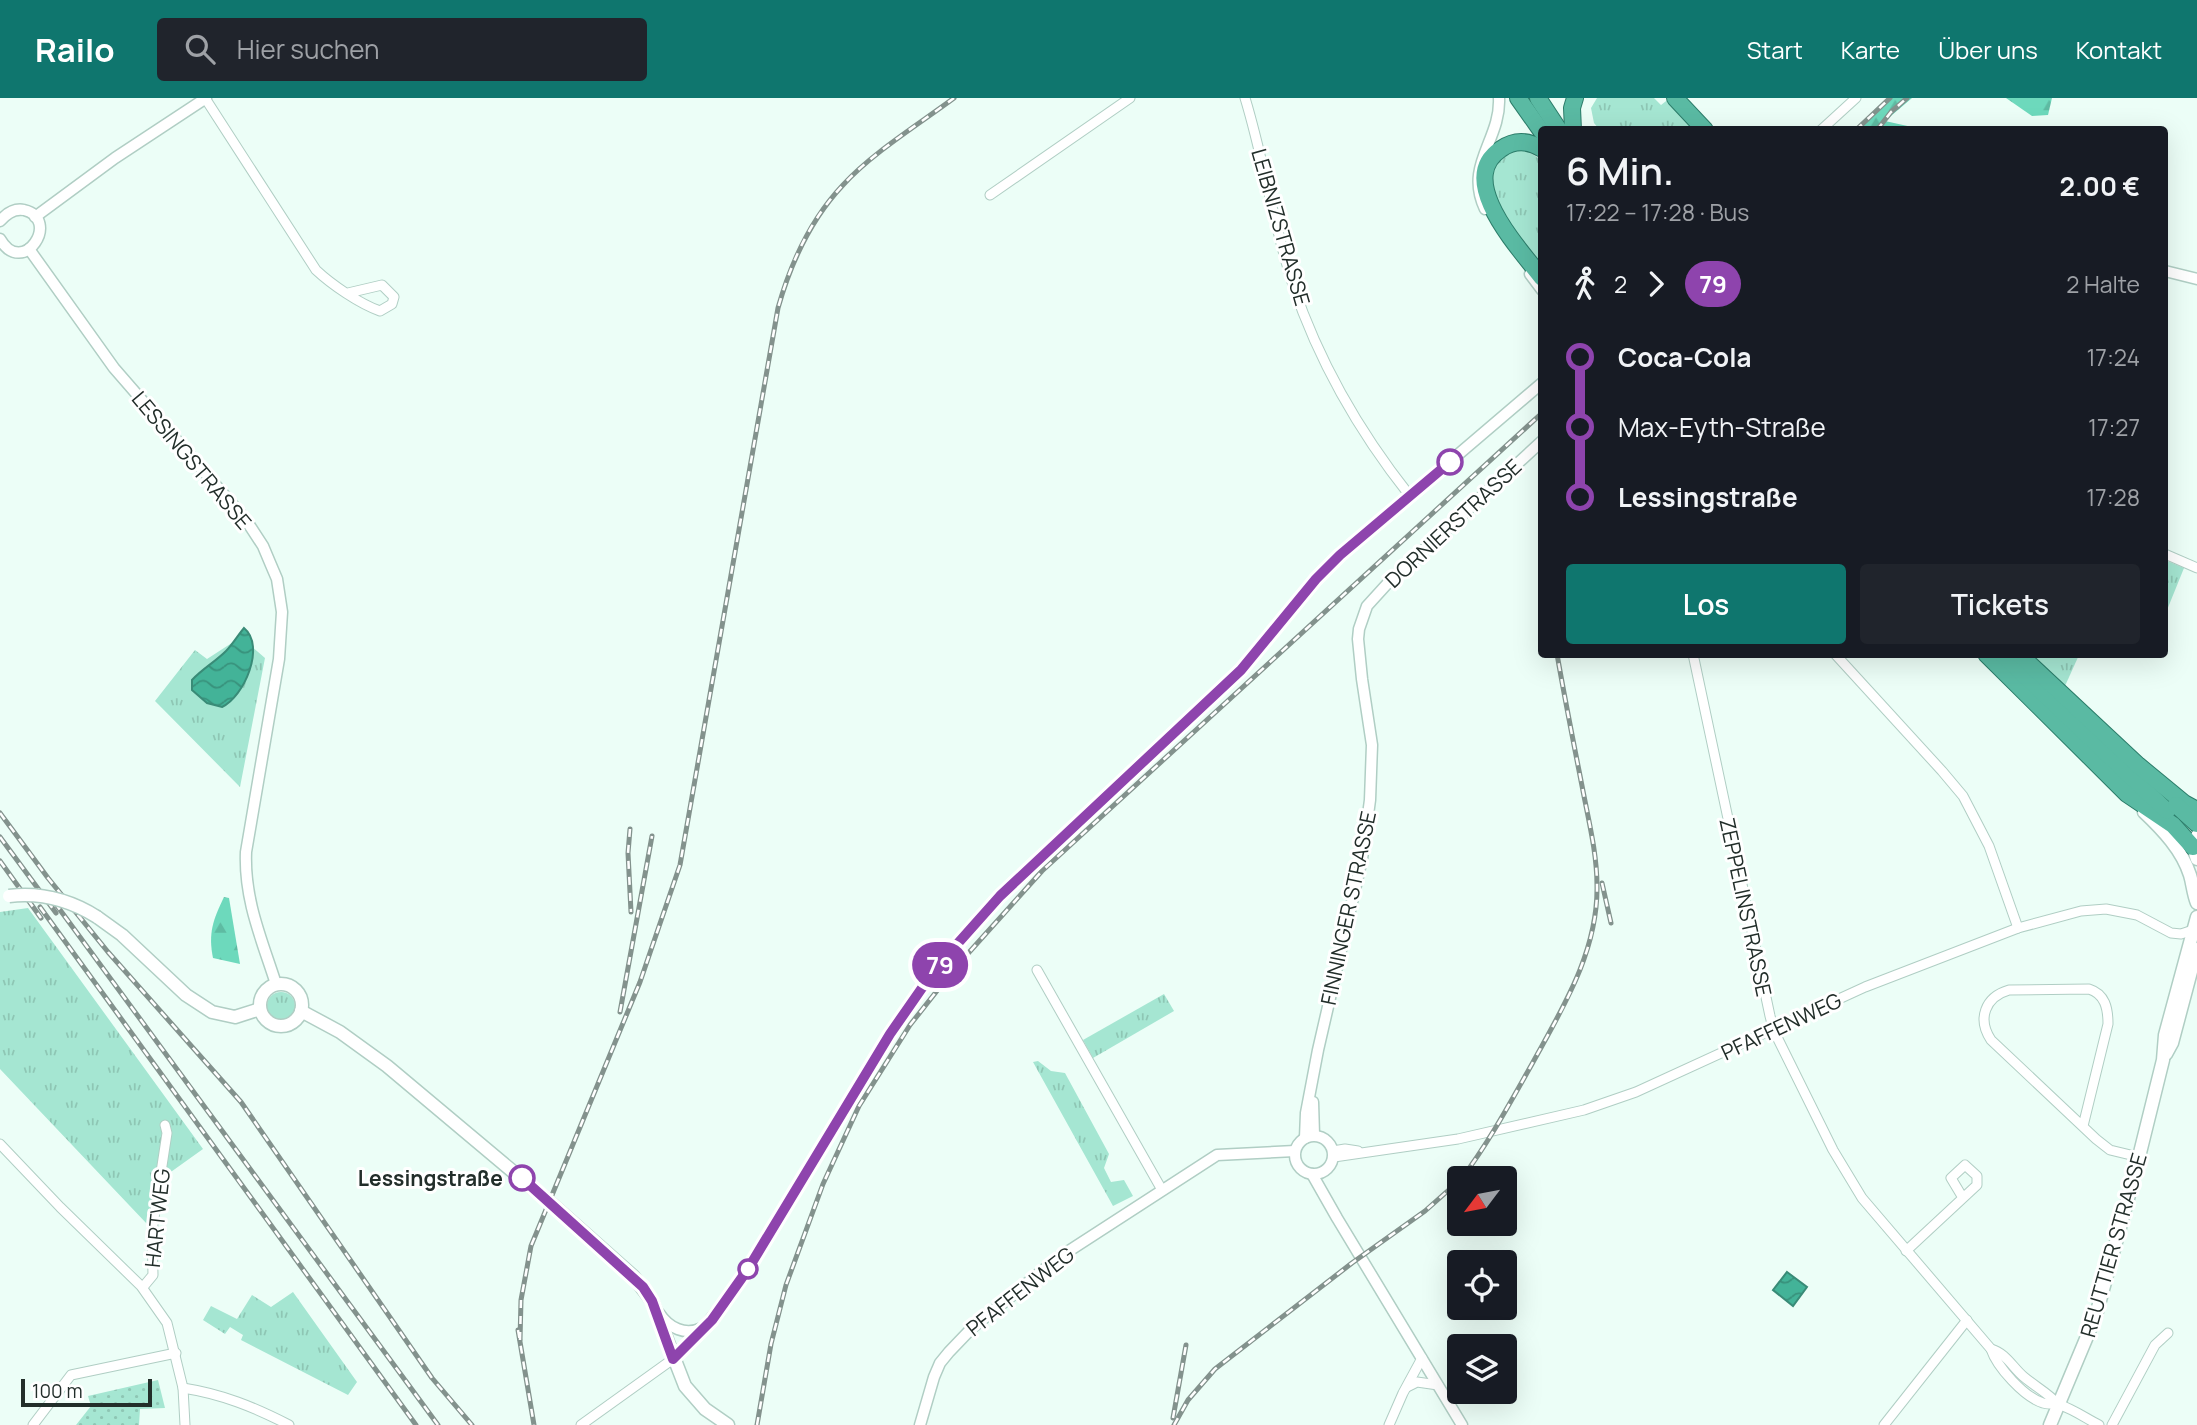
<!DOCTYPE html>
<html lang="de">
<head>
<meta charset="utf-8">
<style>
	:root { --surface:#171b24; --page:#20242c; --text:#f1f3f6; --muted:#9ea1a6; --accent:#0f766e }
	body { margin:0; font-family:Manrope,sans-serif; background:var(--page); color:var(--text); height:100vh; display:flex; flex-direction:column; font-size:26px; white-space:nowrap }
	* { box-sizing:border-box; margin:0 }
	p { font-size:23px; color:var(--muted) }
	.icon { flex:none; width:38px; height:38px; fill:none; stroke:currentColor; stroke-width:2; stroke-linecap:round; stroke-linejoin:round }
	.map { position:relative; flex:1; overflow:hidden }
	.drawer { position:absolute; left:1538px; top:28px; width:630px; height:532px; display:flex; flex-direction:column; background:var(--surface); border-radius:7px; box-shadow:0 7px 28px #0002 }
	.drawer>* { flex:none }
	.badge { padding:0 14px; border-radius:23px; font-size:24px; line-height:46px }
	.needle { width:46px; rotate:238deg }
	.buttons { position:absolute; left:1447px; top:1068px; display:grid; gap:14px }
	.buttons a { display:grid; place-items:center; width:70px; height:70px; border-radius:7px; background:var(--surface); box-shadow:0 7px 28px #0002; font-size:35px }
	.scale { position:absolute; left:21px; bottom:18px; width:131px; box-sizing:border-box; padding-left:7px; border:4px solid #222e2a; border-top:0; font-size:19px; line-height:24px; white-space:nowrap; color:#222e2a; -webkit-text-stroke:5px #fff; paint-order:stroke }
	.map>.badge { position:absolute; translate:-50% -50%; box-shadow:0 0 0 4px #fff }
	.legs { display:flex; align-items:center; gap:10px; height:77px; padding:0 28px; font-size:23px }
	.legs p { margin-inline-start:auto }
	.head { display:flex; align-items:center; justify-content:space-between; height:119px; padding:0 28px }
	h1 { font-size:38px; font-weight:600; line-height:52px }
	.cta { display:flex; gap:14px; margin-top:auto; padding:14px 28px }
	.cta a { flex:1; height:80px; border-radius:7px; background:var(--accent); color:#fff; font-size:28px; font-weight:600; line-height:80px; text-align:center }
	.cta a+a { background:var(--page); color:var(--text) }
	ul { padding:0 28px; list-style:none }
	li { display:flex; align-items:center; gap:24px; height:70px; font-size:26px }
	li i { display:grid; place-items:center; width:10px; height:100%; margin:0 9px; background:currentColor }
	li i::after { content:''; width:18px; height:18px; margin:-9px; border:5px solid; border-radius:50%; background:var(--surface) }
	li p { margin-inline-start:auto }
	li:first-child i { background:linear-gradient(#0000 50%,currentColor 0) }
	li:last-child i { background:linear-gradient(currentColor 50%,#0000 0) }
	header { display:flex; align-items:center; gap:42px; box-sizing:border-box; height:98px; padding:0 35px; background:var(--accent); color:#fff }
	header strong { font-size:33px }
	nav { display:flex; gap:38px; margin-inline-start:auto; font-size:24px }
	.search { width:490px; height:63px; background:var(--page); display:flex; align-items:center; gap:18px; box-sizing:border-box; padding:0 24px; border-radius:7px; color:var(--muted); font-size:26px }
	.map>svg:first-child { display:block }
</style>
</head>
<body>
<header>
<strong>Railo</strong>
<div class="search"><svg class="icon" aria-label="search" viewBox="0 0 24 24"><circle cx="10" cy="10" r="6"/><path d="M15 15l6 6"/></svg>Hier suchen</div>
<nav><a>Start</a><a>Karte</a><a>Über uns</a><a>Kontakt</a></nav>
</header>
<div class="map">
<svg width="2197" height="1327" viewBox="0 0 2197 1327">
	<defs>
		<pattern id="grass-tufts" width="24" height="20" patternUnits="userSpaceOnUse" patternTransform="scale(1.75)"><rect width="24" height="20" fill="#a5e6d2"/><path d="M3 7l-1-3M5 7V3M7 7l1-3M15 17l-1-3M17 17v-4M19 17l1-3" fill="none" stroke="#8ec6b4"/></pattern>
		<pattern id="forest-firs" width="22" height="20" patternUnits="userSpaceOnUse" patternTransform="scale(1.75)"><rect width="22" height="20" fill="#6dd9bc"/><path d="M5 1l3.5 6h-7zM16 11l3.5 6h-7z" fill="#5ebba2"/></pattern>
		<pattern id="park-dots" width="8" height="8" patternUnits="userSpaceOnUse" patternTransform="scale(1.75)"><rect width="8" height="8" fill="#a5e6d2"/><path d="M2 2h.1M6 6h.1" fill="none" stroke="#8ec6b4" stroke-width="1.8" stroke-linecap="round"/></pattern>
		<pattern id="water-waves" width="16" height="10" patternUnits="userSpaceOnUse" patternTransform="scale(1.75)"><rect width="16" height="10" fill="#43b398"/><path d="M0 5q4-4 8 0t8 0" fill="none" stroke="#38927c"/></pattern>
	</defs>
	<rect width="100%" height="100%" fill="#ecfef7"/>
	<g fill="url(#grass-tufts)">
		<polygon points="1597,0 1654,0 1661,7 1670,0 1700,31 1599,31 1594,25 1591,10"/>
		<polygon points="1513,50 1525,52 1542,62 1542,171 1516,139 1489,92 1493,66"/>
		<polygon points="2165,462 2184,470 2165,517"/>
		<polygon points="241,539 265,560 240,689 155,603 195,552 207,561"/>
		<polygon points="2029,557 2079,557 2065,588"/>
		<polygon points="28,810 203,1051 154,1086 147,1126 0,971 0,814"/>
		<circle cx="281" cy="908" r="14"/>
		<polygon points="1164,896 1174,913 1093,960 1083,942"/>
		<polygon points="1038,963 1051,973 1065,975 1109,1056 1104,1070 1111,1084 1124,1082 1133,1098 1113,1108 1033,964"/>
		<polygon points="293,1194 357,1284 348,1297 241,1242 243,1237 230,1229 225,1236 203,1222 211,1208 237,1221 252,1197 271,1209"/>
	</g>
	<g fill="url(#forest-firs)">
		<polygon points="1889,0 1912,0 1885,23 1921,31 1855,31"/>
		<polygon points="2006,0 2052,0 2048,17 2032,18"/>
		<path d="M 224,799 L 229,800 L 240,866 L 213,860 C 208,835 213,822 224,799 Z"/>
	</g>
	<polygon fill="url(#park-dots)" points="158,1282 165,1310 140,1311 139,1327 76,1327 91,1308 88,1298"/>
	<g fill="url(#water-waves)" stroke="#398b77" stroke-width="2">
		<path d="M 244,530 C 266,548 244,599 222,609 L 207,605 L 192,592 L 192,582 C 202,571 215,564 226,553 C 233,546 238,537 244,530 Z"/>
		<polygon points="1787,1174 1807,1189 1793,1208 1773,1192"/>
	</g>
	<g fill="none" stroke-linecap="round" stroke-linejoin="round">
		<g stroke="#b0cec4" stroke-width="11">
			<g id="minor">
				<path d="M 205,0 L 316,172 C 332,187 360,206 380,213 L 392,206 L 394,199 L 382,187 L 348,195"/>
				<path d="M 1245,0 C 1264,62 1273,126 1293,187 C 1319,264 1360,335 1410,398"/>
				<polyline points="1821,32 1856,0"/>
				<polyline points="990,97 1130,0"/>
				<polyline points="2165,456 2197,470"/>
				<path d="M 1693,556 L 1770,918 L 1774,933 L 1833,1052 L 1862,1100 L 1991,1251 C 1997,1269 2024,1299 2043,1305 C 2048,1307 2054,1305 2060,1307 C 2073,1311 2087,1321 2099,1327"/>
				<polyline points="1835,556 1942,673 1963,698 1989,748 2018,830"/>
				<polyline points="1037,872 1162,1092"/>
				<path d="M 2083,1028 L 2108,926 C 2108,910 2105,896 2089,891 L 2009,892 C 1985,899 1977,921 1991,942 L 2096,1041 L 2110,1052 L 2139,1059"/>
				<polyline points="0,1046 60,1109 141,1188 167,1225 183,1290 185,1327"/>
				<polyline points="1333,1053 1345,1051 1358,1053"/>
				<polyline points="1334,1059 1458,1041 1584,1012 1636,994 1865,889 2018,830 2081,813 2106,811 2137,817 2171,835 2181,836 2193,832"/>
				<polyline points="1906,1153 1977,1087 1977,1078 1965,1067 1951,1080 1963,1100"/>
				<polyline points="143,1189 153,1177 152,1133 167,1035 165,1027"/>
				<path d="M 1991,1251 C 2006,1255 2013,1270 2024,1279 C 2036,1289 2048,1295 2059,1307"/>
				<polyline points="1407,1289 1417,1284 1438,1287"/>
				<path d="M 183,1290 C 222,1296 254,1309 289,1327"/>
				<polyline points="33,1327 71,1277 176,1255"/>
				<polyline points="581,1327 673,1261"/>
				<polyline points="1389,1327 1403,1295 1422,1260"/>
				<polyline points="1884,1327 1967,1222"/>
				<polyline points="2112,1327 2155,1247 2168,1235"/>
			</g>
		</g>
		<g stroke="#b0cec4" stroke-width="13">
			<g id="tertiary">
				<path d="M 1485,111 C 1464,67 1501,42 1499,0"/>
				<polyline points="35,119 115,60 206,0"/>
				<path d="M 0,123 C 6,116 14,110 24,112 C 62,121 23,181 0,141"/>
				<path d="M 29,151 L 114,270 L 246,422 L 263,448 L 271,467 L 277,481 L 282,514 L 279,561 L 246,754 C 244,802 262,842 276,886"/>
				<polyline points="2165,173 2197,181"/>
				<polyline points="1530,176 1542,192"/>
				<polyline points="1313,1004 1314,1037"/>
				<circle cx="1314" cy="1057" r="19"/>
				<polyline points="1305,1040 1306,1015 1318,952 1362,761 1370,702 1372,647 1362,581 1358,541 1359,531 1367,508 1387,486 1542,343"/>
				<polyline points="1312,1076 1337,1120 1462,1327"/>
				<path d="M 659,1215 C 669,1230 685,1238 702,1230"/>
				<path d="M 673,1261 C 733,1206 769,1136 811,1067 C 847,1008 880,947 921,891 C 945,858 973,828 1000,798 L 1241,572 L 1316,480 L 1338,459 L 1542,285"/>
				<polyline points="920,1327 934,1279 940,1265 949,1254 972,1230 1058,1160 1217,1057 1295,1053"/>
			</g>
		</g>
		<g stroke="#b0cec4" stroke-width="15">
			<g id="secondary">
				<path d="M 2144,714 C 2163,732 2182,752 2190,777 C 2193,787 2193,795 2197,805"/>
				<polyline points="2197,738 2193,749 2197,761"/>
				<polyline points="97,819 122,837 186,897 212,914 235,919 260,911"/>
				<circle cx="281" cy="907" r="21"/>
				<polyline points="301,913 340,934 387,968 554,1108 633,1178 652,1203 685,1288 705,1311 728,1327"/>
				<polyline points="2166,956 2172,945 2197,851"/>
				<polyline points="2050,1327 2096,1217 2135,1075 2163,962 2165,937 2197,819"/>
			</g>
		</g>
		<g stroke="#2c7d6a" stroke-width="18">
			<g id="trunk">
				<polyline points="1518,0 1542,34"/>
				<polyline points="1538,0 1559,32"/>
				<polyline points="1675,0 1705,32"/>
				<polyline points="1573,32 1572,10 1575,0"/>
				<path d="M 1542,51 C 1528,42 1514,42 1501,51 C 1454,82 1520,151 1542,180"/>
				<polyline points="1986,556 2127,696 2173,727 2193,749"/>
				<polyline points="2002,556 2167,713"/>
				<polyline points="2019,556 2138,667 2184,705 2197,712"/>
				<polyline points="2176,707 2197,726"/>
			</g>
		</g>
		<use href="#minor" stroke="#fff" stroke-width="9"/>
		<use href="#tertiary" stroke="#fff" stroke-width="10"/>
		<use href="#secondary" stroke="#fff" stroke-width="12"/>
		<use href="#trunk" stroke="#5abaa3" stroke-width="16"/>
		<g stroke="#83928d" stroke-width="5">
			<g id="rail">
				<polyline points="1856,32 1890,0"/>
				<polyline points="1877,32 1891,14 1907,0"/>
				<polyline points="0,715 48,780 108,854 241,1004 432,1280 472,1327"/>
				<polyline points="630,731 628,755 631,814"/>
				<polyline points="0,739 56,815"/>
				<polyline points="0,763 41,820"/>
				<polyline points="1602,785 1611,825"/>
				<polyline points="55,805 438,1327"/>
				<polyline points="40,809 416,1327"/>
				<polyline points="620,914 652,738"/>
				<path d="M 1462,1080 C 1489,1044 1510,1005 1532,966 C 1562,911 1598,854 1597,788 C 1597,756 1589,724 1583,693 C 1574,647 1565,602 1557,556"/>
				<polyline points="518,1232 534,1327"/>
				<path d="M 520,1242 L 521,1202 L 531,1148 L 640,884 L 680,767 L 778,210 C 791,164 810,122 843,87 C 872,55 919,26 954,0"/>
				<polyline points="1173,1320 1186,1247"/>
				<polyline points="757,1327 771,1246 786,1187 823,1086 859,1008 910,927 955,870 1042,773 1542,315"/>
				<polyline points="1174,1327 1188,1302 1215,1271 1352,1165 1425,1113 1460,1082"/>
			</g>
		</g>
		<use href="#rail" stroke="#fff" stroke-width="2.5" stroke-dasharray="8" stroke-linecap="butt"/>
		<g stroke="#b0cec4" stroke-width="15" stroke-linecap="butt">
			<path id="secondary-bridge" d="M 9,798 C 42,794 70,802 97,819"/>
		</g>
		<use href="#secondary-bridge" stroke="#fff" stroke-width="12"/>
	</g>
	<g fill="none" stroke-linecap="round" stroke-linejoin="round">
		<g stroke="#fff" stroke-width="16">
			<polyline id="line-1" points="522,1080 643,1189 652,1203 673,1261 712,1222 748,1171 890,936 922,890 951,853 1000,798 1241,572 1316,481 1340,457 1450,364"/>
		</g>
		<use href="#line-1" stroke="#8e44ad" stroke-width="10"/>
	</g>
	<g fill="#fff" stroke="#8e44ad" stroke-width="3.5">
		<circle cx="1450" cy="364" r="12"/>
		<circle cx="522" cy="1080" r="12"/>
		<circle cx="748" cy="1171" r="9"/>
	</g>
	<g text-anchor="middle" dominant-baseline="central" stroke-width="6" stroke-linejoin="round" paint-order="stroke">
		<g font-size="21" fill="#222e2a" stroke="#fff">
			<text transform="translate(1281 129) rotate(74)">LEIBNIZSTRASSE</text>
			<text transform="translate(192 362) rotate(50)">LESSINGSTRASSE</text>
			<text transform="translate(1453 425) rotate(-43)">DORNIERSTRASSE</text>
			<text transform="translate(1746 809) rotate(78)">ZEPPELINSTRASSE</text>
			<text transform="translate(1348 810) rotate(-78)">FINNINGER STRASSE</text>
			<text transform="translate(1781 928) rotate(-25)">PFAFFENWEG</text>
			<text transform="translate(157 1120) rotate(-84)">HARTWEG</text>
			<text transform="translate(2113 1147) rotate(-74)">REUTTIER STRASSE</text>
			<text transform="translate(1020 1193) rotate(-38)">PFAFFENWEG</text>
		</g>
		<g font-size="21" font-weight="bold" fill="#222e2a" stroke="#fff" text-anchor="end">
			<text x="503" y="1080">Lessingstraße</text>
		</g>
	</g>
</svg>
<div class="buttons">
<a><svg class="needle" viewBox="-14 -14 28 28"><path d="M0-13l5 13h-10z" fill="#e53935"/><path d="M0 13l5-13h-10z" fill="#9ea1a6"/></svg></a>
<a><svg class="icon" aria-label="locate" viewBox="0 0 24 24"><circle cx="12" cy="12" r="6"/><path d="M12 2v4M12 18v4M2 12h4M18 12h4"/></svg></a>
<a><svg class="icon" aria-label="layers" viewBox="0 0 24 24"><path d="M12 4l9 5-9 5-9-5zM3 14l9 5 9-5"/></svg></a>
</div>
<div class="scale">100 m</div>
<b class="badge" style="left:940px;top:867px;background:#8e44ad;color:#fff">79</b>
<section class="drawer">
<div class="head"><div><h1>6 Min.</h1><p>17:22 – 17:28 · Bus</p></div><b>2.00 €</b></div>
<div class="legs"><svg class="icon" aria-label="walk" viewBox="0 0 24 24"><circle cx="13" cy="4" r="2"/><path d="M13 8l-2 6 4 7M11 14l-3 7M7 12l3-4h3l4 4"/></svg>2<svg class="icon" aria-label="forward" viewBox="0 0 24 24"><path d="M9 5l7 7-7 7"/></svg><b class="badge" style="background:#8e44ad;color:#fff">79</b><p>2 Halte</p></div>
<ul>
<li><i style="color:#8e44ad"></i><b>Coca-Cola</b><p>17:24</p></li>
<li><i style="color:#8e44ad"></i><span>Max-Eyth-Straße</span><p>17:27</p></li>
<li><i style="color:#8e44ad"></i><b>Lessingstraße</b><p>17:28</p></li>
</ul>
<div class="cta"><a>Los</a><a>Tickets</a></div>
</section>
</div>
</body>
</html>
